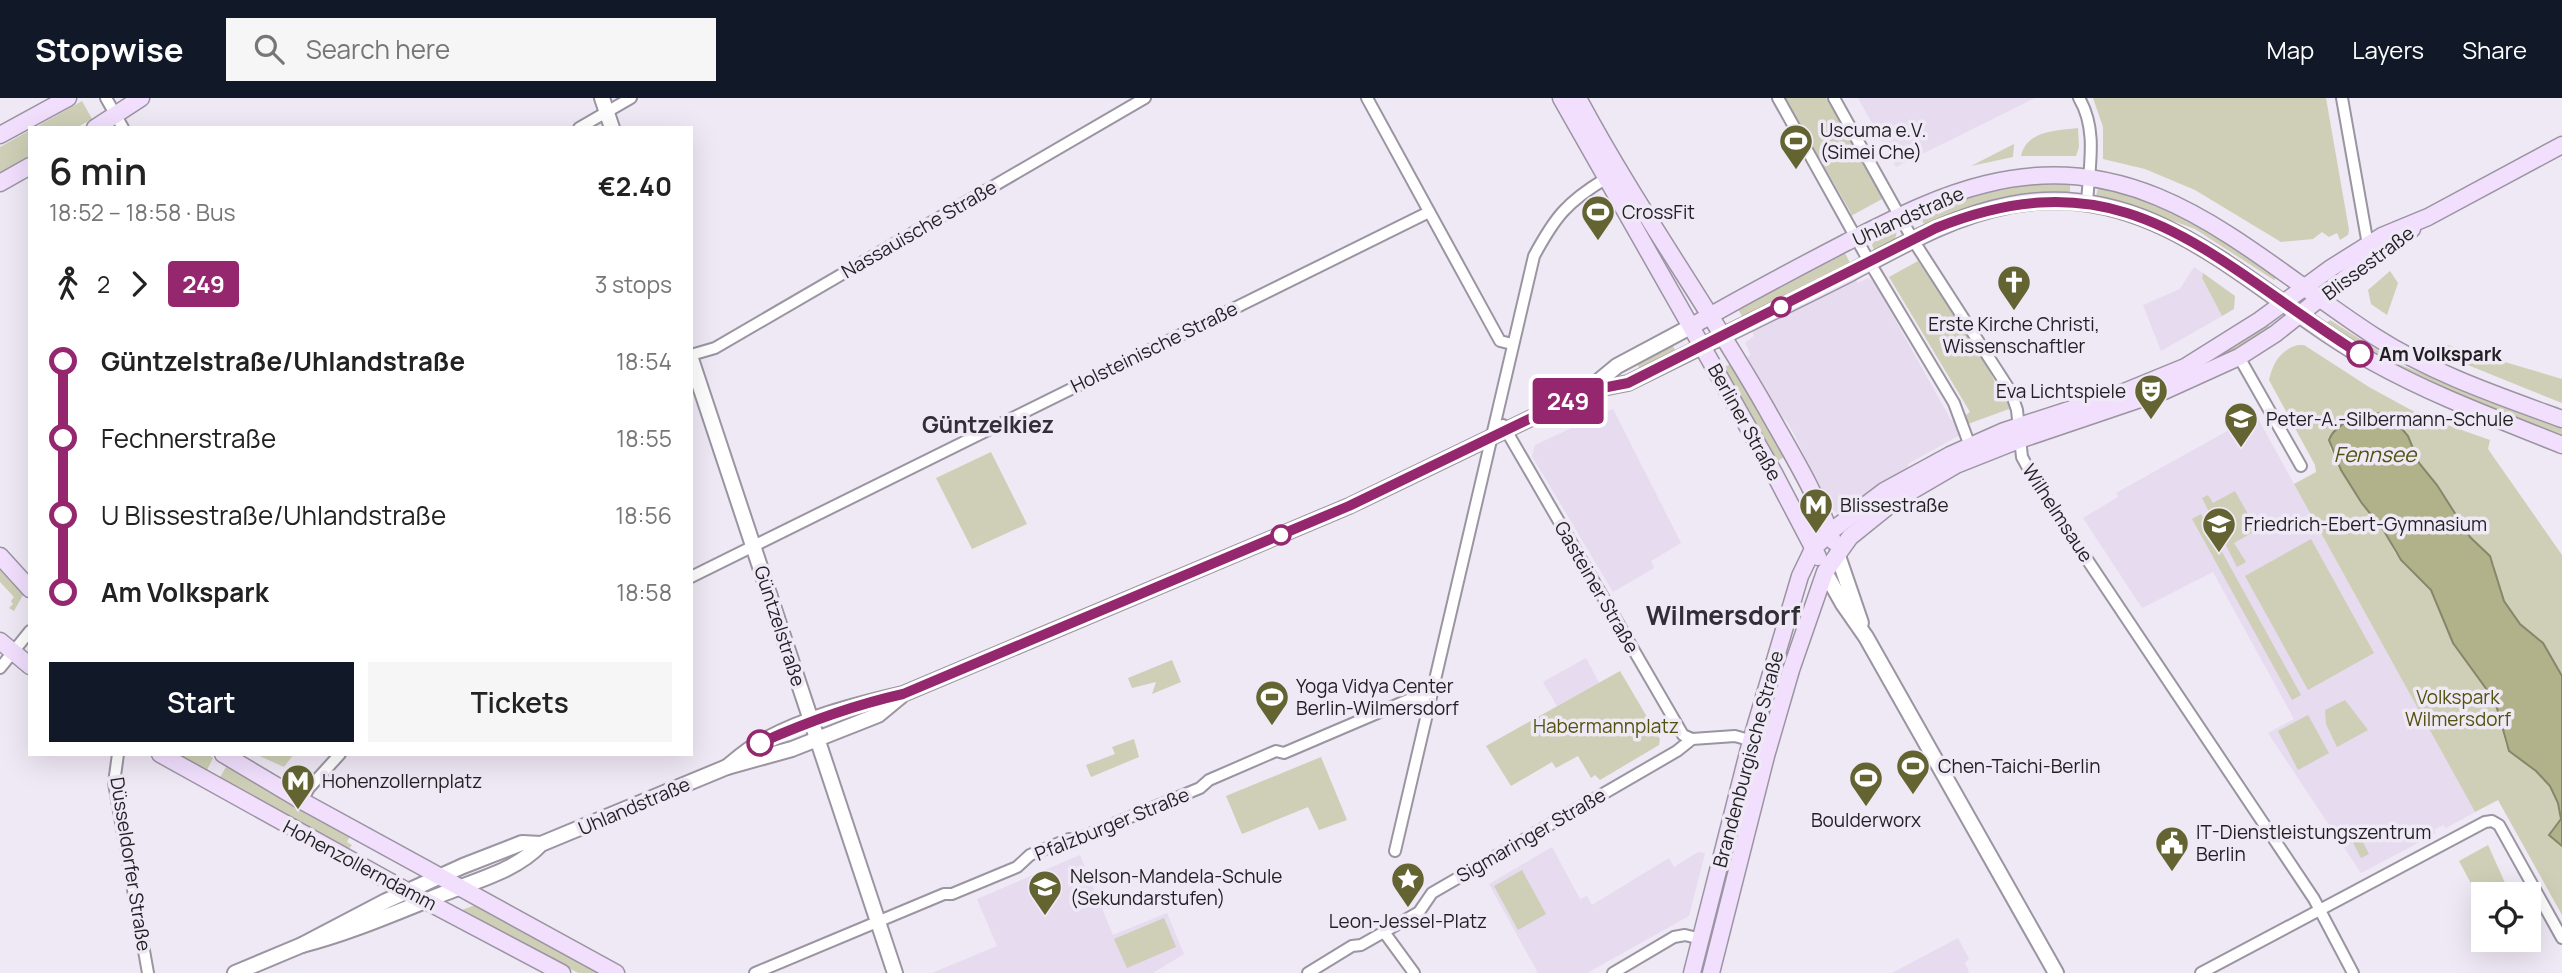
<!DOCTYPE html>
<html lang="en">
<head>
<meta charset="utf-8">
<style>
	:root { --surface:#fff; --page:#f6f6f6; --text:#222; --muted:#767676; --accent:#111827 }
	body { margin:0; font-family:Manrope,sans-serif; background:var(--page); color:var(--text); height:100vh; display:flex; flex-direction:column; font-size:26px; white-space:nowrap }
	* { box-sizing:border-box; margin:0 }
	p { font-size:23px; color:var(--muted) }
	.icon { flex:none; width:38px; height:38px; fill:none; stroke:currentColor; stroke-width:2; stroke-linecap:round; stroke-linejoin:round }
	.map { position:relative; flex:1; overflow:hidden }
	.drawer { position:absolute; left:28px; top:28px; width:665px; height:630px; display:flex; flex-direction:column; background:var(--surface); border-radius:0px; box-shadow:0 7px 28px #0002 }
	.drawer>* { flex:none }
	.badge { padding:0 14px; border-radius:5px; font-size:24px; line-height:46px }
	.buttons { position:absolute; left:2471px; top:784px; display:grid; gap:14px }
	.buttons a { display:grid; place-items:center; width:70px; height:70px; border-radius:0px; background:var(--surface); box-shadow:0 7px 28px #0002; font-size:35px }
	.map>.badge { position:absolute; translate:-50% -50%; box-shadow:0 0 0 4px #fff }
	.legs { display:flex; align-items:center; gap:10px; height:77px; padding:0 21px; font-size:23px }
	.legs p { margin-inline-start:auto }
	.overview { display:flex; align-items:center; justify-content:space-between; height:119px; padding:0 21px }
	h1 { font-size:38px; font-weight:600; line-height:52px }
	.cta { display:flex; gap:14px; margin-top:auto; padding:14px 21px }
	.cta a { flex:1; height:80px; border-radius:0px; background:var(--accent); color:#fff; font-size:28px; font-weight:600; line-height:80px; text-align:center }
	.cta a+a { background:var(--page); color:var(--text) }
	ul { padding:0 21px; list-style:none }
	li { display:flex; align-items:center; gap:24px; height:77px; font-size:26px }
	li i { display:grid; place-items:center; width:10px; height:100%; margin:0 9px; background:currentColor }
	li i::after { content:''; width:18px; height:18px; margin:-9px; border:5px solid; border-radius:50%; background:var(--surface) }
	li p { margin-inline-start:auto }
	li:first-child i { background:linear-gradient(#0000 50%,currentColor 0) }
	li:last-child i { background:linear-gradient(currentColor 50%,#0000 0) }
	header { display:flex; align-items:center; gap:42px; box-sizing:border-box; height:98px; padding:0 35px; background:var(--accent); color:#fff }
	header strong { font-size:33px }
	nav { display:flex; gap:38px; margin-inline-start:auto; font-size:24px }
	.search { width:490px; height:63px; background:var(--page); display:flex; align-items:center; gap:18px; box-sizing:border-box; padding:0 24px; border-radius:0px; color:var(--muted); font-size:26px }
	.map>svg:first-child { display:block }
</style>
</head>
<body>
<header>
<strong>Stopwise</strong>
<div class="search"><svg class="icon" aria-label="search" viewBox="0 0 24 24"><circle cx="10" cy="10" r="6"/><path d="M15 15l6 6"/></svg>Search here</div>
<nav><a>Map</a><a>Layers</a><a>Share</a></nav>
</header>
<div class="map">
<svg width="2562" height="875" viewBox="0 0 2562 875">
	<rect width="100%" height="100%" fill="#efe8f5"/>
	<g fill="#e6dbef">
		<polygon points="1858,0 2035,0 1896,69"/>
		<polygon points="2194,169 2203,175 2202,180 2222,218 2161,253 2143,207 2180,191"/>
		<polygon points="1855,180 1858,185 1868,180 1874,184 1951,322 1957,323 1960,337 1908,366 1909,372 1841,415 1836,415 1830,408 1825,409 1817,390 1818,386 1794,336 1786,322 1781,321 1746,260 1751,257 1745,245 1754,238 1752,233"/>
		<polygon points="1613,311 1681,445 1651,463 1654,470 1613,494 1532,358 1535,347"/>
		<polygon points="2256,317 2475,714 2446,730 2443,727 2435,731 2435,736 2361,775 2268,635 2294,621 2213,474 2142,510 2083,420 2118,399 2116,395"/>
		<polygon points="1586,560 1599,585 1557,608 1543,584"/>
		<polygon points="1552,749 1580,801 1587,798 1592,807 1669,760 1674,769 1698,754 1705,755 1689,818 1587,875 1538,875 1489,786"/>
		<polygon points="1080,757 1113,837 1167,815 1184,856 1153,875 932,875 997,848 977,801"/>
		<polygon points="1958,840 1969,861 1965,865 1969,874 1967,875 1892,875"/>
	</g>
	<g fill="#cecfb6">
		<polygon points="1785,0 1826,0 1884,100 1849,119 1851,115"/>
		<polygon points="2093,0 2326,0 2349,132 2348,137 2340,142 2337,135 2329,139 2322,134 2313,141 2281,144 2195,92 2145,71 2103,61 2103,29"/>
		<polygon points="82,3 92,21 76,30 34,30"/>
		<path d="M 2078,30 L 2079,49 L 2076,58 L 2021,58 C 2027,32 2056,33 2078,30 Z"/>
		<polygon points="30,32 30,57 0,75 0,49"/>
		<polygon points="2014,46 2013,59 1971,68"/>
		<path d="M 2036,86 L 2070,87 L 2070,95 C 2018,94 1971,104 1924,126 L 1920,119 C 1958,102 1994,92 2036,86 Z"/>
		<path d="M 2098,90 C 2166,100 2223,142 2278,179 L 2274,182 L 2195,131 L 2133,108 L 2096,98 Z"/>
		<polygon points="1893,131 1897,133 1895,142 1874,152 1872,147 1877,139"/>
		<polygon points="1845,155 1850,165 1743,220 1738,211"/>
		<polygon points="1918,163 1981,256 2002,298 2006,298 2009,311 1968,326 1966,317 1970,314 1889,179"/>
		<polygon points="2390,173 2398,185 2387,217 2371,206 2368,192"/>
		<polygon points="2203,175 2235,198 2234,211 2222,218 2202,180"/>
		<polygon points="2330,222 2401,267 2562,331 2562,338 2472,304 2410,277 2326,226"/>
		<polygon points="2266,226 2270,229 2224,259 2108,304"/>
		<polygon points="1672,246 1676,254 1639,270 1637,264"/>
		<polygon points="2444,246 2562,281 2562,305 2438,255"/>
		<path d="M 2298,247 L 2304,247 L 2369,289 L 2422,318 L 2490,342 L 2488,351 L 2562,457 L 2562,578 L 2528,532 L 2514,520 L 2504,503 L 2499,492 L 2494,466 L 2483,451 L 2470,439 L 2419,365 L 2411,348 L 2383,315 C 2363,317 2345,323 2331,337 L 2330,350 L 2351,389 L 2384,433 L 2395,455 L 2408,470 L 2431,492 L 2453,545 L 2495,603 L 2506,647 L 2514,657 L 2536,673 L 2550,688 L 2558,705 L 2561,721 L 2549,737 L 2562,748 L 2562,817 L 2498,702 L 2475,714 L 2294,386 L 2316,374 L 2315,367 L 2269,282 C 2273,265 2280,252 2298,247 Z"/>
		<polygon points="1731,266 1785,358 1778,363 1724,269"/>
		<polygon points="991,354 1027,426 972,451 936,380"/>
		<polygon points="2235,393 2257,432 2234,445 2246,464 2237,469 2202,400 2208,397 2213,405"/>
		<polygon points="2201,416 2301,597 2292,602 2192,421"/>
		<polygon points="2311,441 2374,555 2308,592 2245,478"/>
		<polygon points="0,471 23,497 14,513 9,510 13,506 11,503 14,499 0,484"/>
		<polygon points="1172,562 1181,584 1152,596 1156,584 1132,590 1128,580"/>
		<polygon points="1620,573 1660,641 1659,647 1600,682 1595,677 1591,680 1578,658 1556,670 1552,664 1511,688 1486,648"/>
		<polygon points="2345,602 2368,632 2337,649 2326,626 2325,612"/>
		<polygon points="2308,617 2329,655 2298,672 2278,633"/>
		<polygon points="1134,641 1139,659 1091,679 1086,667 1115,656 1112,649"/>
		<polygon points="171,656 208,656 213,660 206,674"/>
		<polygon points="255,656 294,656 284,669"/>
		<polygon points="1321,659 1347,722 1319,732 1308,709 1242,736 1226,698"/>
		<polygon points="226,669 350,738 347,744 352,747 348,752 219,681"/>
		<polygon points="1751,672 1754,673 1707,860 1704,859"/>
		<polygon points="2354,727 2369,756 2361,760 2350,739 2353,738 2349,730"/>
		<polygon points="2488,747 2510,796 2483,796 2483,808 2459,763"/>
		<polygon points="1522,772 1546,816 1518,832 1494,788"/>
		<polygon points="475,807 602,875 578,875 462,812"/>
		<polygon points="1164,820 1176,849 1127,870 1114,841"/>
	</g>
	<path fill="#b1b289" stroke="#86866b" stroke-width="2" d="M 2383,315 L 2393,320 L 2408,338 L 2419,365 L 2437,387 L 2470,439 L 2490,458 L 2504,503 L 2520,526 L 2543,545 L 2562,578 L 2562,748 L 2549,737 L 2561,721 L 2558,705 L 2550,688 L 2536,673 L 2509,653 L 2495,603 L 2453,545 L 2431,492 L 2401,462 L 2384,433 L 2361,404 L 2341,372 L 2329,342 C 2336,323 2364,316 2383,315 Z"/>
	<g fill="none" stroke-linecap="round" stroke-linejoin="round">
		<g stroke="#9b94a1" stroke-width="14">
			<g id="minor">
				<polyline points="106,0 123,30"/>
				<polyline points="1367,0 1500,243 1512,246"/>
				<polyline points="1778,0 1870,165 1954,305 1970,348"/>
				<polyline points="1834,0 1913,142 2011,294 2017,312 2022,359 2038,388 2314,801 2353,875"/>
				<path d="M 2079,0 C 2098,32 2089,69 2087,105"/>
				<polyline points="2342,0 2368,147"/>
				<polyline points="579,30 631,0"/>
				<polyline points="691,257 715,250 1145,0"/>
				<polyline points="2239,259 2301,368"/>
				<polyline points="1503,327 1683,637 1692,641"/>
				<polyline points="691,479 1429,114"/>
				<polyline points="0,570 30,533"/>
				<polyline points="118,656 114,685 148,875"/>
				<polyline points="302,703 309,690 340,656"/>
				<path d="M 1395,753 L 1534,158 C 1555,119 1567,104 1605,81"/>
				<polyline points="1384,834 1414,875"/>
				<polyline points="755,875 944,796 952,796 1017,769 1030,757 1069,741 1075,742 1200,690 1209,682 1276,653 1284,655 1415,599 1430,600"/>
				<polyline points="1308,875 1352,848 1361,847 1419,814 1432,795 1677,653 1692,641 1735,638 1756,644"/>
				<polyline points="1613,875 1674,839 1685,837 1701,841"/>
				<polyline points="2201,875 2485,724 2492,723 2499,727 2562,840"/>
			</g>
		</g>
		<g stroke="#9b94a1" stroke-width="18">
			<g id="tertiary">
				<polyline points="602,0 612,30"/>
				<polyline points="691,261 895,875"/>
				<polyline points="1588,292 1617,268 1692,228"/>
				<polyline points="1837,455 1861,525"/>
				<polyline points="1825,474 1843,506 1866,539 2056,875"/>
				<path d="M 727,669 C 737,661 747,652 758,646 C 801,621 855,607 903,596 L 1349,408 L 1587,293 L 1628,285 L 1703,248"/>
				<path d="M 302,847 C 352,834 397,814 445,795 C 478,782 517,772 541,746 L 727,669 L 792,651 L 868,621 L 878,617 L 901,598"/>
				<polyline points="235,875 302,847 386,803 463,768 522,745 541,746"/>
			</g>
		</g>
		<g stroke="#9b94a1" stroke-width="19">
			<g id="secondary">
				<polyline points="1561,0 1774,375 1818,459"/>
				<path d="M 1578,0 C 1635,107 1706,205 1766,310 C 1790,353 1817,396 1833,443"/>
				<polyline points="95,30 141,0"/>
				<polyline points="0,37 68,0"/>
				<polyline points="0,85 30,68"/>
				<path d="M 1692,228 C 1742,199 1793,172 1845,145 C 1891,122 1936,98 1986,86 C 2149,45 2250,158 2374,238 C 2431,275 2499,298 2562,321"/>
				<path d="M 1703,248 C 1752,223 1801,200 1850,175 C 1901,148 1952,118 2010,107 C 2159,78 2256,200 2373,264 C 2434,298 2498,321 2562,347"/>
				<polyline points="0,458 30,491"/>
				<polyline points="0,543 30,568"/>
				<polyline points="160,656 407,793 562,875"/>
				<polyline points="223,656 302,703 616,875"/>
				<polyline points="1692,875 1751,643 1800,478 1813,451 1830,434 1884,393 1950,357 2004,333 2124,294 2185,269 2260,222 2331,170 2382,138 2428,119 2562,47"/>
				<polyline points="1711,875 1766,658 1791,572 1825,474 1850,439 1896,402 1956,367 2019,342 2164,293 2239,259 2275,236 2348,178 2412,131"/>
			</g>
		</g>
		<use href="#minor" stroke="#fff" stroke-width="10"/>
		<use href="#tertiary" stroke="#fff" stroke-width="14"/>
		<use href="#secondary" stroke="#f1dffd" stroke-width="16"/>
	</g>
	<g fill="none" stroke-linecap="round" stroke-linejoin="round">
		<g stroke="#fff" stroke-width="16">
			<path id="line-1" d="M 760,645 C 807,624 854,607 903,596 L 1349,408 L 1587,293 L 1628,285 L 1936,130 C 2127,53 2211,163 2360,256"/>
		</g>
		<use href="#line-1" stroke="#95276e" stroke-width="10"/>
	</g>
	<defs>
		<g id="stadium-pin" transform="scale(1.75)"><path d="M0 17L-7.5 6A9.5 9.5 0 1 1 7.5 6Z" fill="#636431" stroke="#efe8f5"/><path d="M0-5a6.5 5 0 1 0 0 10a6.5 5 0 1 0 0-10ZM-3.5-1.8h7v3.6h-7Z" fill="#fff"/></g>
		<g id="church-pin" transform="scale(1.75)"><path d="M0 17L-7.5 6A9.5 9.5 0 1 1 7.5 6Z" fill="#636431" stroke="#efe8f5"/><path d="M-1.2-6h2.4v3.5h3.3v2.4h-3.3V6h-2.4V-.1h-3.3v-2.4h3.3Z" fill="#fff"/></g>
		<g id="theatre-pin" transform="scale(1.75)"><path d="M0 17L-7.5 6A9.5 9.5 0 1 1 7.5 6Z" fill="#636431" stroke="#efe8f5"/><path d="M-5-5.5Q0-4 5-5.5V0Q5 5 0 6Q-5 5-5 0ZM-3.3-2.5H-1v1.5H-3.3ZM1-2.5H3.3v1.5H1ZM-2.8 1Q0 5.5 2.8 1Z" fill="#fff"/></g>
		<g id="university-pin" transform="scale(1.75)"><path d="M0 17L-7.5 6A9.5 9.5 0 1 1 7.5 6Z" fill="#636431" stroke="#efe8f5"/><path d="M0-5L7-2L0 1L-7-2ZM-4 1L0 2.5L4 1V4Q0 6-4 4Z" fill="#fff"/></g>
		<g id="metro-pin" transform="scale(1.75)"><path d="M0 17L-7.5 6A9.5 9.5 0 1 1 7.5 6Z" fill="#636431" stroke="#efe8f5"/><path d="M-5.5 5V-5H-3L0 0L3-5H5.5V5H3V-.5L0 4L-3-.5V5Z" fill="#fff"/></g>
		<g id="school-pin" transform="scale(1.75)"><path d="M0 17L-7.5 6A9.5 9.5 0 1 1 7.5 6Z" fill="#636431" stroke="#efe8f5"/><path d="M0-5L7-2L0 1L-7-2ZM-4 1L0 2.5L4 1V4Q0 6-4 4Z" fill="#fff"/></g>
		<g id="civic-pin" transform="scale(1.75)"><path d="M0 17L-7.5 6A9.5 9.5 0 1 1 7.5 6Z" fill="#636431" stroke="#efe8f5"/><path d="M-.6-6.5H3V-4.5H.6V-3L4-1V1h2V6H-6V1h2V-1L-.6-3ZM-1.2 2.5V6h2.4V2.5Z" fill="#fff"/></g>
		<g id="sight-pin" transform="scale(1.75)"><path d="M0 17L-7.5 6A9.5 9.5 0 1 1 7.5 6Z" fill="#636431" stroke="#efe8f5"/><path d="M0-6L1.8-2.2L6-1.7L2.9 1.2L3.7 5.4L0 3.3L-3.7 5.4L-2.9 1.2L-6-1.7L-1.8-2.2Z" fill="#fff"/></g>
	</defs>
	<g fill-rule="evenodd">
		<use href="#stadium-pin" x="1796" y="43"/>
		<use href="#stadium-pin" x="1598" y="114"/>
		<use href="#church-pin" x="2014" y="184"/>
		<use href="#theatre-pin" x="2151" y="293"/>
		<use href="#university-pin" x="2241" y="321"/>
		<use href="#metro-pin" x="1816" y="407"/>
		<use href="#school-pin" x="2219" y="426"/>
		<use href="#stadium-pin" x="1272" y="599"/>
		<use href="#stadium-pin" x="1913" y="668"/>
		<use href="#stadium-pin" x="1866" y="680"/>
		<use href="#metro-pin" x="298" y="683"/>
		<use href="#civic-pin" x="2172" y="745"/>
		<use href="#sight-pin" x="1408" y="781"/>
		<use href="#school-pin" x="1045" y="789"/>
	</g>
	<g fill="#fff" stroke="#95276e" stroke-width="3.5">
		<circle cx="1781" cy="209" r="9"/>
		<circle cx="2360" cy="256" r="12"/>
		<circle cx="1281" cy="437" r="9"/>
		<circle cx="760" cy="645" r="12"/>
	</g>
	<g text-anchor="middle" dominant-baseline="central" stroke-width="7" stroke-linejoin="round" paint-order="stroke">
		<g font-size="19" fill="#221f24" stroke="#efe8f5" text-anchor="start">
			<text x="1820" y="32">Uscuma e.V.<tspan x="1820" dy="22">(Simei Che)</tspan></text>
			<text x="1622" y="114">CrossFit</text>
			<text x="2014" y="226" text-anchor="middle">Erste Kirche Christi,<tspan x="2014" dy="22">Wissenschaftler</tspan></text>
			<text x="2126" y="293" text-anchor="end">Eva Lichtspiele</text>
			<text x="2266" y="321">Peter-A.-Silbermann-Schule</text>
			<text x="1840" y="407">Blissestraße</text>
			<text x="2244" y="426">Friedrich-Ebert-Gymnasium</text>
			<text x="1296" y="588">Yoga Vidya Center<tspan x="1296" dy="22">Berlin-Wilmersdorf</tspan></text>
			<text x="1938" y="668">Chen-Taichi-Berlin</text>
			<text x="322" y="683">Hohenzollernplatz</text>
			<text x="1866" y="722" text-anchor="middle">Boulderworx</text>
			<text x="2196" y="734">IT-Dienstleistungszentrum<tspan x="2196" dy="22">Berlin</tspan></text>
			<text x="1070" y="778">Nelson-Mandela-Schule<tspan x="1070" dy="22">(Sekundarstufen)</tspan></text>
			<text x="1408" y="823" text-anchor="middle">Leon-Jessel-Platz</text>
		</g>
		<g font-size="19" fill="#221f24" stroke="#efe8f5">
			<text transform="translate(1908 118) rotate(-24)">Uhlandstraße</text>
			<text transform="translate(919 131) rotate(-30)">Nassauische Straße</text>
			<text transform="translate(2368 165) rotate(-37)">Blissestraße</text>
			<text transform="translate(1154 249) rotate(-26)">Holsteinische Straße</text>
			<text transform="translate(1745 324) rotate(61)">Berliner Straße</text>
			<text transform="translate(2058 415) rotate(57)">Wilhelmsaue</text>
			<text transform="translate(1597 489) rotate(60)">Gasteiner Straße</text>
			<text transform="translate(780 528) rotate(72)">Güntzelstraße</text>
			<text transform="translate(1748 661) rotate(-75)">Brandenburgische Straße</text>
			<text transform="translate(634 708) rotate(-23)">Uhlandstraße</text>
			<text transform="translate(1112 726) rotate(-22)">Pfalzburger Straße</text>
			<text transform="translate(1531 737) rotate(-30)">Sigmaringer Straße</text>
			<text transform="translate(131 766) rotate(81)">Düsseldorfer Straße</text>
			<text transform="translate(360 767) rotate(28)">Hohenzollerndamm</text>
		</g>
		<g font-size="19" font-weight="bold" fill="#221f24" stroke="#efe8f5" text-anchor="start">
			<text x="2379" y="256">Am Volkspark</text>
		</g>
		<g font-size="19" fill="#52520e" stroke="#efe8f5">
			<text x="2458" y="599">Volkspark<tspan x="2458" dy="22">Wilmersdorf</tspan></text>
			<text x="1606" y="628">Habermannplatz</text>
		</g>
		<g font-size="21" font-style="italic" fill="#53530f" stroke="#efe8f5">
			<text x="2375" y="356">Fennsee</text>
		</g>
		<g font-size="23" font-weight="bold" fill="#332d37" stroke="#efe8f5">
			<text x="988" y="326">Güntzelkiez</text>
		</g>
		<g font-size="26" font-weight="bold" fill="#332d37" stroke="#efe8f5">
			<text x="1723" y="517">Wilmersdorf</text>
		</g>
	</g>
</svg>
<div class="buttons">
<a><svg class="icon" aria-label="locate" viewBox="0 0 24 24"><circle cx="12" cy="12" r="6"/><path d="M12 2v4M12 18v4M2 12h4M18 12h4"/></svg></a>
</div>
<b class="badge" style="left:1568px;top:303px;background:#95276e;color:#fff">249</b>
<section class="drawer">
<div class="overview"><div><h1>6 min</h1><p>18:52 – 18:58 · Bus</p></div><b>€2.40</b></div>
<div class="legs"><svg class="icon" aria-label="walk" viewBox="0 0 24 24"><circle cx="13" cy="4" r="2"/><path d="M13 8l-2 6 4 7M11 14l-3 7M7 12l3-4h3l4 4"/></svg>2<svg class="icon" aria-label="forward" viewBox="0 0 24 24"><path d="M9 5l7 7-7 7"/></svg><b class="badge" style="background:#95276e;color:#fff">249</b><p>3 stops</p></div>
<ul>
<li><i style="color:#95276e"></i><b>Güntzelstraße/Uhlandstraße</b><p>18:54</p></li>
<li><i style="color:#95276e"></i><span>Fechnerstraße</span><p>18:55</p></li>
<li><i style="color:#95276e"></i><span>U Blissestraße/Uhlandstraße</span><p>18:56</p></li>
<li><i style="color:#95276e"></i><b>Am Volkspark</b><p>18:58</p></li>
</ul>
<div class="cta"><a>Start</a><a>Tickets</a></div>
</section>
</div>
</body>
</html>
